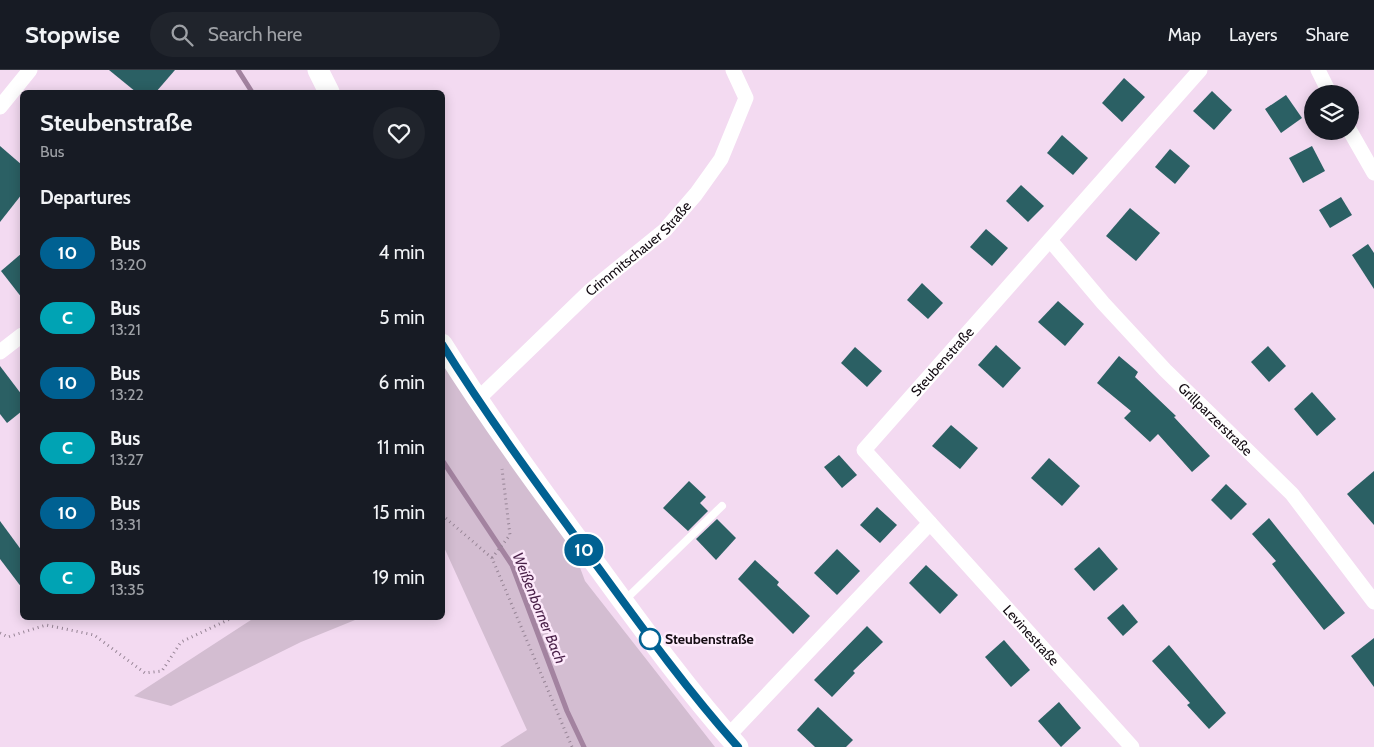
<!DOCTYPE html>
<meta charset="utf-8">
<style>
:root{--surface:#171b24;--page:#20242c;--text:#f1f3f6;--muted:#9ea1a6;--line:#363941}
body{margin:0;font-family:Cabin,sans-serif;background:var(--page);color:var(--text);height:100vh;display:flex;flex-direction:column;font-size:19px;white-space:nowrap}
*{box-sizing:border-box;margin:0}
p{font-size:16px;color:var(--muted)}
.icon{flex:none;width:28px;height:28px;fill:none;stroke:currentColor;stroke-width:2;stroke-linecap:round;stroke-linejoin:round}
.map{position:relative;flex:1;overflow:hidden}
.panel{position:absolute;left:20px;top:20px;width:425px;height:530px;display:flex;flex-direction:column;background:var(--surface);border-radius:8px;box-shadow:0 2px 12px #0003}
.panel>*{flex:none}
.badge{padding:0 10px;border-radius:16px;font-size:18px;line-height:32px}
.tools{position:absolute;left:1304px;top:15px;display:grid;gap:10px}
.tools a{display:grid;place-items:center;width:55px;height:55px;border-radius:50%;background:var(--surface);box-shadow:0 2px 12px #0003;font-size:25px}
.map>.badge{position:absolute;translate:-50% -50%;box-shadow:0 0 0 2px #fff}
h2{padding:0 20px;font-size:19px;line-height:45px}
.round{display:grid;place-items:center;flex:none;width:52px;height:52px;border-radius:26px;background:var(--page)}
.overview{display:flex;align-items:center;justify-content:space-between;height:85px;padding:0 20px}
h1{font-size:24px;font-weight:700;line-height:38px}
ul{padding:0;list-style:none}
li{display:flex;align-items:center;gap:15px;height:65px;padding:0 20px}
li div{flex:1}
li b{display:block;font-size:19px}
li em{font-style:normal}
li .badge{min-width:55px;font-weight:700;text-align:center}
header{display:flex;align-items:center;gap:30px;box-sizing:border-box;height:70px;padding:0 25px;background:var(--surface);border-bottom:1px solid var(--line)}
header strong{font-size:24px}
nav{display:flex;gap:28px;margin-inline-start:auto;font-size:18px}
.search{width:350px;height:45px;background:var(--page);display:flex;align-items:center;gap:12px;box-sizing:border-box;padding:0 18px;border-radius:28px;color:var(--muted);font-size:19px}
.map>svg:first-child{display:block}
.green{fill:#d3bdd1}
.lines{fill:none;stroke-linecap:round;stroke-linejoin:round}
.stream{stroke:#a383a0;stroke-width:5}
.building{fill:#2b6064}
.path{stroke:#968495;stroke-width:3;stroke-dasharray:1 4;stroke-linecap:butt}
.lane{stroke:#fff;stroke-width:8}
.street{stroke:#fff;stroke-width:15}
.secondary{stroke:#fff;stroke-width:21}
.line-casing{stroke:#fff;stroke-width:11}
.line{stroke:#006192;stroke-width:8}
.stop-dot{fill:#fff;stroke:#006192;stroke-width:2.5}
.labels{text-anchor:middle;stroke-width:5;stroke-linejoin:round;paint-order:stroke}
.street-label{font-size:14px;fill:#130b12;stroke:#fde9fb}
.stop-label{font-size:14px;font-weight:bold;fill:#130b12;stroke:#fde9fb;text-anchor:start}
.water-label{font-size:15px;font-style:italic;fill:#481f47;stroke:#fde9fb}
</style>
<header>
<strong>Stopwise</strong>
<div class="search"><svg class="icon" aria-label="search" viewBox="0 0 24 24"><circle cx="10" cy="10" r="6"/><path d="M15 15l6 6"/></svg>Search here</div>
<nav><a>Map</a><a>Layers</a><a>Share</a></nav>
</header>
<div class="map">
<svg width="1374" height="677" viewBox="0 0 1374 677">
<rect width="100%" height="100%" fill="#f3daf1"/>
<!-- green -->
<g class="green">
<polygon points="442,274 572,476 585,511 715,677 500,677 527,660 443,475"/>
<polygon points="254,548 360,548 301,572 171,636 134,626"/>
</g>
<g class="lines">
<!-- stream -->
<g class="stream">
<polyline points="238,0 252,22"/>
<polyline points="442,390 512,495 567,641 584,677"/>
</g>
</g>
<!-- building -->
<g class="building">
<polygon points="109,0 175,0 156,22 136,22"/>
<polygon points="1124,8 1145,27 1122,52 1102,33"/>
<polygon points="1212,21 1232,40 1214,60 1193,41"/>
<polygon points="1286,25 1302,48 1281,63 1265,39"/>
<polygon points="1062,65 1088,88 1073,105 1047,83"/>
<polygon points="0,76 22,95 22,124 0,152"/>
<polygon points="1312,76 1325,101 1303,113 1289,88"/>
<polygon points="1170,79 1190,96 1175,114 1155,97"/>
<polygon points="1021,115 1044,136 1028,152 1006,131"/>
<polygon points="1341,127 1352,145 1330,158 1319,140"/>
<polygon points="1130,138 1160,163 1136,191 1106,166"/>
<polygon points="986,159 1008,178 992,196 970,177"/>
<polygon points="1368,174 1374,183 1374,219 1352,185"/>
<polygon points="22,183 22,228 1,201"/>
<polygon points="922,213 943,233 928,249 907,230"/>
<polygon points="1058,231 1084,254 1065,276 1038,252"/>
<polygon points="996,275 1021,298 1003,318 978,295"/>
<polygon points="1268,276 1286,296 1269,312 1251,292"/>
<polygon points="855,277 882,301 867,317 841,293"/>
<polygon points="1119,286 1138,302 1135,307 1176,346 1174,347 1210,386 1192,402 1158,364 1150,372 1124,348 1131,341 1097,313"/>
<polygon points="0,296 22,325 22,341 7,353 0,344"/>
<polygon points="1312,322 1336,349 1317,366 1294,339"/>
<polygon points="951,355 978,378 960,399 932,376"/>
<polygon points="839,385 857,405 842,418 824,397"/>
<polygon points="1049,388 1080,416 1062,436 1031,408"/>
<polygon points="1374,401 1374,455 1347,424"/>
<polygon points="689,411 706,427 700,433 708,441 688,461 663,438"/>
<polygon points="1226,414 1247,434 1231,450 1211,430"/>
<polygon points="877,437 897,455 880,473 860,455"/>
<polygon points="1269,448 1345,543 1324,560 1272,494 1276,491 1252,464"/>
<polygon points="717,449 736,468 716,490 696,469"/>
<polygon points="0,451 22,481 22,518 0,489"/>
<polygon points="1099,477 1118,499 1094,521 1074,499"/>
<polygon points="837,479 860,501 837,525 814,503"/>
<polygon points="755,490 779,512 777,515 810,546 793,564 738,509"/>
<polygon points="926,495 958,525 940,544 909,513"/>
<polygon points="1123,534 1138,552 1123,566 1107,548"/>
<polygon points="867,556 883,572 853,601 855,603 832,627 814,610"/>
<polygon points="1374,568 1374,617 1351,586"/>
<polygon points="1004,570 1030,600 1011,617 985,587"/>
<polygon points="1169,575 1226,643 1209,659 1187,635 1190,633 1152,591"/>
<polygon points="1059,632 1081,658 1061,677 1038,651"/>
<polygon points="818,637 853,670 846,677 815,677 797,660"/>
</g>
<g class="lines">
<!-- path -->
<g class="path">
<polyline points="442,445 492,488 572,677"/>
<polyline points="492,488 510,465 502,399"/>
<polyline points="222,548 225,552"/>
<polyline points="0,563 8,567 46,555 94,565 145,603 162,601 181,572 232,548"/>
</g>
<!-- lane -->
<polyline class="lane" points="625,530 722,436"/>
<!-- street -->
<g class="street">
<polyline points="1318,0 1330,24"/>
<polyline points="0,37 30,0"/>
<polyline points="1350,61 1374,103"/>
<path id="s1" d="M1050 170 1103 233 1165 300 1292 424 1374 532"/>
<polyline points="0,282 22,265"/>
<path id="s2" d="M478 329 591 220 665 160 696 124 721 89 746 28 733 0"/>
<path id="s3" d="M930 453 1132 677"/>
<path id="s4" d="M728 666 930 453 864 380 1200 0"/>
</g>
<!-- secondary -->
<g class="secondary">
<polyline points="318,0 329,22"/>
<path d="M442 274C492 354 547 428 603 504 646 563 689 622 738 677"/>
</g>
</g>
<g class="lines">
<!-- line casing -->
<g class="line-casing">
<path id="line" d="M442 274C492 354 547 428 603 504 646 563 689 622 738 677"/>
</g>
<!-- line -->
<use href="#line" class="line"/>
</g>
<!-- markers -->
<circle class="stop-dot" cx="650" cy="569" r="10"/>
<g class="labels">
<!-- street labels -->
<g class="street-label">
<text dy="5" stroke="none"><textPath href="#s2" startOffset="220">Crimmitschauer Straße</textPath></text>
<text dy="5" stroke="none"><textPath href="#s4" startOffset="510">Steubenstraße</textPath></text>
<text dy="5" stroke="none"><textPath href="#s1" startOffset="244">Grillparzerstraße</textPath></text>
<text dy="5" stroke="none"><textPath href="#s3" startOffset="151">Levinestraße</textPath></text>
</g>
<!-- stop labels -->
<g class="stop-label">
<text x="665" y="574">Steubenstraße</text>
</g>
<!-- water labels -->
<g class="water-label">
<text transform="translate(539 538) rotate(68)" y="5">Weißenborner Bach</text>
</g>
</g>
</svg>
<div class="tools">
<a><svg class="icon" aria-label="layers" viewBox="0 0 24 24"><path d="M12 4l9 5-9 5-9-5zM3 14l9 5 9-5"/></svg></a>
</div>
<b class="badge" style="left:584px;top:480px;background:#006192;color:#fff">10</b>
<section class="panel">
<div class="overview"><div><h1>Steubenstraße</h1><p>Bus</p></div><a class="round"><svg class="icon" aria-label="heart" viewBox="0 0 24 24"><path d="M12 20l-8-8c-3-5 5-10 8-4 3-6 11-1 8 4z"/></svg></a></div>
<h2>Departures</h2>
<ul>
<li><span class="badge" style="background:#006192;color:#fff">10</span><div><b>Bus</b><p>13:20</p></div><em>4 min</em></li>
<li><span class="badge" style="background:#00a3b4;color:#fff">C</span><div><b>Bus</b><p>13:21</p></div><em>5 min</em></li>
<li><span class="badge" style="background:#006192;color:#fff">10</span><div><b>Bus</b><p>13:22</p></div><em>6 min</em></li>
<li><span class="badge" style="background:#00a3b4;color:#fff">C</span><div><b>Bus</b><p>13:27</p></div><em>11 min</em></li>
<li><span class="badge" style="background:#006192;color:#fff">10</span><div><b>Bus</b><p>13:31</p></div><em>15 min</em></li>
<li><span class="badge" style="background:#00a3b4;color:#fff">C</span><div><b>Bus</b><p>13:35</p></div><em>19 min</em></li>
</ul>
</section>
</div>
